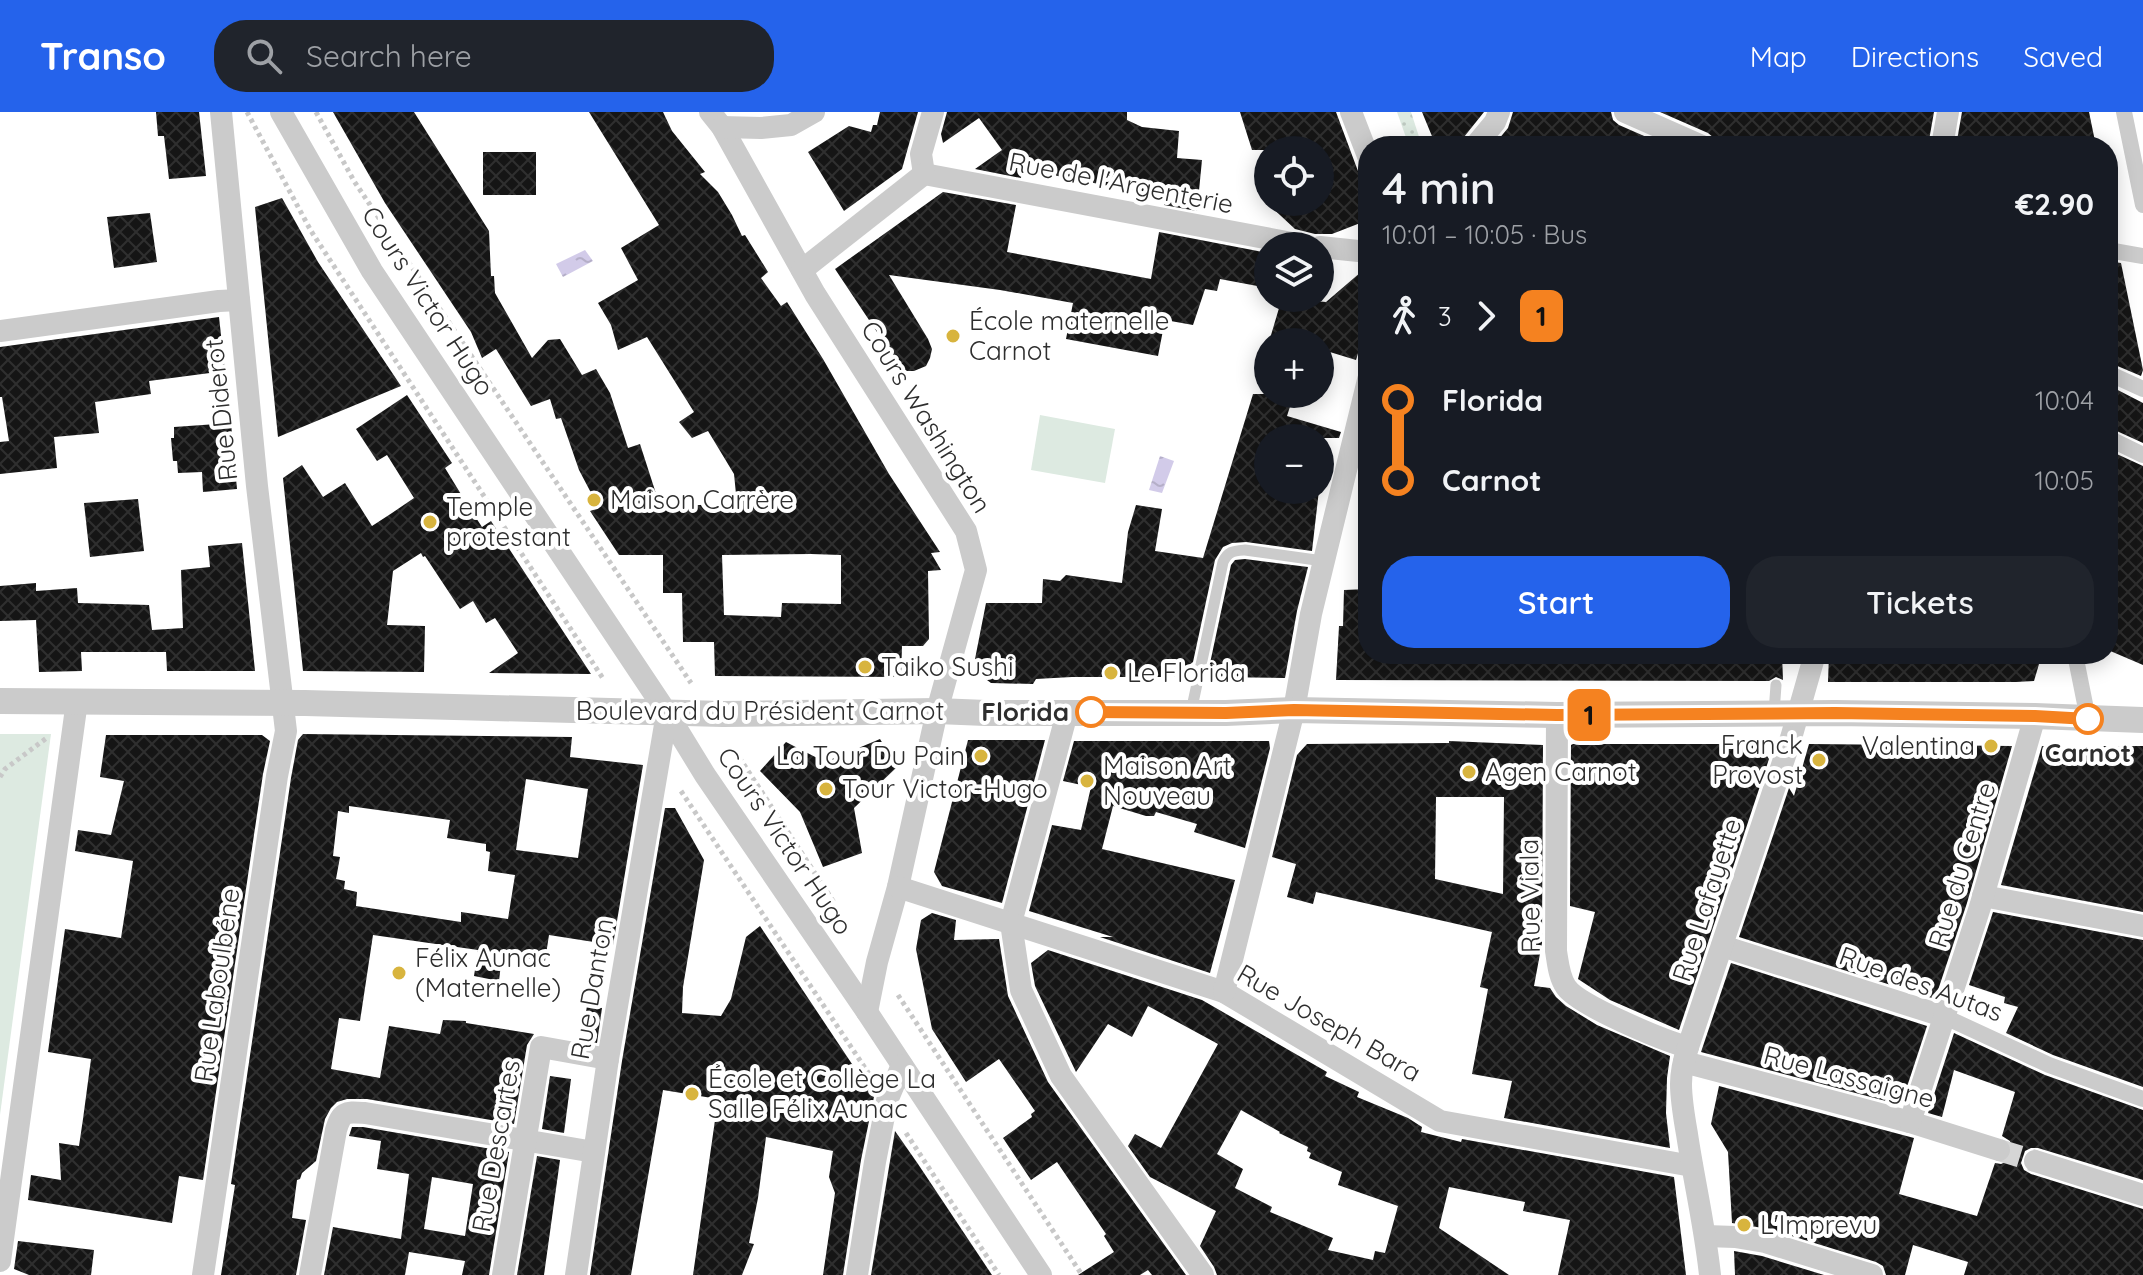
<!DOCTYPE html>
<meta charset="utf-8">
<style>
:root{--surface:#171b24;--page:#20242c;--text:#f1f3f6;--muted:#9ea1a6;--accent:#2563eb}
body{margin:0;font-family:Quicksand,sans-serif;background:var(--page);color:var(--text);height:100vh;display:flex;flex-direction:column;font-size:30px;white-space:nowrap}
*{box-sizing:border-box;margin:0}
p{font-size:26px;color:var(--muted)}
.icon{flex:none;width:44px;height:44px;fill:none;stroke:currentColor;stroke-width:2;stroke-linecap:round;stroke-linejoin:round}
.map{position:relative;flex:1;overflow:hidden}
.details{position:absolute;left:1358px;top:24px;width:760px;height:528px;display:flex;flex-direction:column;background:var(--surface);border-radius:32px;box-shadow:0 4px 20px #0003}
.details>*{flex:none}
.badge{padding:0 16px;border-radius:12px;font-size:28px;line-height:52px}
.controls{position:absolute;left:1254px;top:24px;display:grid;gap:16px}
.controls a{display:grid;place-items:center;width:80px;height:80px;border-radius:50%;background:var(--surface);box-shadow:0 4px 20px #0003;font-size:40px}
.map>.badge{position:absolute;translate:-50% -50%;box-shadow:0 0 0 4px #fff}
.legs{display:flex;align-items:center;gap:12px;height:88px;padding:0 24px;font-size:26px}
.legs p{margin-inline-start:auto}
.headline{display:flex;align-items:center;justify-content:space-between;height:136px;padding:0 24px}
h1{font-size:44px;font-weight:600;line-height:60px}
.cta{display:flex;gap:16px;margin-top:auto;padding:16px 24px}
.cta a{flex:1;height:92px;border-radius:32px;background:var(--accent);color:#fff;font-size:32px;font-weight:600;line-height:92px;text-align:center}
.cta a+a{background:var(--page);color:var(--text)}
ul{padding:0 24px;list-style:none}
li{display:flex;align-items:center;gap:28px;height:80px;font-size:30px}
li i{display:grid;place-items:center;width:12px;height:100%;margin:0 10px;background:currentColor}
li i::after{content:'';width:20px;height:20px;margin:-10px;border:6px solid;border-radius:50%;background:var(--surface)}
li p{margin-inline-start:auto}
li:first-child i{background:linear-gradient(#0000 50%,currentColor 0)}
li:last-child i{background:linear-gradient(currentColor 50%,#0000 0)}
header{display:flex;align-items:center;gap:48px;box-sizing:border-box;height:112px;padding:0 40px;background:var(--accent);color:#fff}
header strong{font-size:38px}
nav{display:flex;gap:44px;margin-inline-start:auto;font-size:28px}
.search{width:560px;height:72px;background:var(--page);display:flex;align-items:center;gap:20px;box-sizing:border-box;padding:0 28px;border-radius:32px;color:var(--muted);font-size:30px}
.map>svg:first-child{display:block}
.grass{fill:url(#grass-dots)}
.garden{fill:#ddeae1}
.water{fill:url(#water-ripples)}
.building{fill:url(#building-cross-hatch);fill-rule:evenodd}
.lines{fill:none;stroke-linecap:round;stroke-linejoin:round}
.minor-tunnel{stroke:#d5d5d5;stroke-width:22;stroke-dasharray:22 11;stroke-linecap:butt}
.path{stroke:#c8c8c8;stroke-width:5;stroke-dasharray:4 4;stroke-linecap:butt}
.service{stroke:#cbcbcb;stroke-width:11}
.pedestrian{stroke:#cbcbcb;stroke-width:16}
.minor{stroke:#cbcbcb;stroke-width:22}
.tertiary{stroke:#cbcbcb;stroke-width:26}
.line-1-casing{stroke:#fff;stroke-width:18}
.line-1{stroke:#f58220;stroke-width:12}
.poi-dot{fill:#d8b43e;stroke:#fff;stroke-width:3}
.stop-1-dot{fill:#fff;stroke:#f58220;stroke-width:4}
.labels{text-anchor:middle;stroke-width:8;stroke-linejoin:round;paint-order:stroke}
.street-label{font-size:26px;fill:#2e2e2e;stroke:#fff}
.poi-label{font-size:26px;fill:#2e2e2e;stroke:#fff;text-anchor:start}
.stop-label{font-size:26px;font-weight:bold;fill:#2e2e2e;stroke:#fff;text-anchor:end}
</style>
<header>
<strong>Transo</strong>
<div class="search"><svg class="icon" aria-label="search" viewBox="0 0 24 24"><circle cx="10" cy="10" r="6"/><path d="M15 15l6 6"/></svg>Search here</div>
<nav><a>Map</a><a>Directions</a><a>Saved</a></nav>
</header>
<div class="map">
<svg width="2143" height="1163" viewBox="0 0 2143 1163">
<defs>
<pattern id="grass-dots" width="8" height="8" patternUnits="userSpaceOnUse" patternTransform="scale(2)"><rect width="8" height="8" fill="#ddeae1"/><path d="M2 2h.1M6 6h.1" fill="none" stroke="#bec9c1" stroke-width="1.8" stroke-linecap="round"/></pattern>
<pattern id="water-ripples" width="26" height="14" patternUnits="userSpaceOnUse" patternTransform="scale(2)"><rect width="26" height="14" fill="#d2cbe9"/><path d="M2 4q2-2 4 0t4 0M15 11q2-2 4 0t4 0" fill="none" stroke="#b5afc8"/></pattern>
<pattern id="building-cross-hatch" width="8" height="8" patternUnits="userSpaceOnUse" patternTransform="scale(2)"><rect width="8" height="8" fill="#151515"/><path d="M0 0l8 8M0 8l8-8" fill="none" stroke="#2f2f2f"/></pattern>
</defs>
<rect width="100%" height="100%" fill="#fff"/>
<!-- grass -->
<polygon class="grass" points="1397,0 1411,0 1422,34 1409,34"/>
<!-- garden -->
<g class="garden">
<polygon points="1040,303 1115,317 1105,371 1031,358"/>
<polygon points="0,622 51,622 0,1003"/>
</g>
<!-- water -->
<g class="water">
<polygon points="585,138 593,149 563,165 556,152"/>
<polygon points="1160,344 1174,349 1162,381 1149,378"/>
</g>
<!-- building -->
<g class="building">
<polygon points="156,0 199,0 206,64 169,67 164,24 158,24"/>
<path d="M333 0H414L489 119 491 164H494L495 181 532 246 548 228 560 227 582 263 596 257 610 281 628 336 640 332 660 394 737 392 734 362 708 319 692 326 679 310 694 300 647 225 618 238 611 213 598 191 638 168 621 136 659 113 589 0H663L672 19 705 60 700 62 718 80 732 103 742 124 745 123 768 160 761 166 781 194 787 190 823 247 889 362 940 440 931 441 941 458 928 459 929 527 923 534H902L901 565 715 564 714 530H683L682 481H663V443H619L590 399 599 396 579 358 561 306 556 307 550 287 531 294 496 237 482 246 471 220 385 91ZM811 442 841 443V492L782 491 781 505 724 503 722 443Z"/>
<polygon points="880,0 918,0 902,57 844,99 808,40 849,14 871,20 873,13 877,13"/>
<polygon points="947,0 1127,0 1127,8 1142,15 1179,19 1177,46 1202,48 1197,99 1164,93 1166,85 1068,66 1022,57 1021,66 975,57 1002,38 979,6 943,31 941,22"/>
<polygon points="1240,0 1336,0 1368,86 1368,108 1332,122 1315,122 1295,117 1266,90 1320,90 1320,38 1252,38"/>
<polygon points="1422,0 1484,0 1464,25 1461,34 1436,34"/>
<polygon points="1513,0 1611,0 1613,8 1619,13 1667,34 1493,34 1508,16"/>
<polygon points="1660,0 1934,0 1928,34 1716,34 1714,26 1708,21"/>
<polygon points="1962,0 2089,0 2096,34 1956,34"/>
<rect x="483" y="40" width="53" height="43"/>
<polygon points="943,80 1016,93 1007,140 1151,167 1159,120 1268,141 1268,176 1220,167 1217,179 1205,177 1193,213 1165,208 1158,244 1066,227 1073,191 1000,178 889,163 928,227 932,237 930,246 926,254 914,259 903,259 835,157"/>
<polygon points="282,86 318,150 401,274 278,325 255,95"/>
<polygon points="150,101 157,150 114,156 107,105"/>
<polygon points="2108,149 2121,151 2143,258 2141,264 2108,250"/>
<polygon points="1368,154 1368,209 1356,248 1320,237 1320,230 1269,230 1282,186 1326,190"/>
<polygon points="219,205 225,259 149,269 151,282 95,290 99,321 54,325 57,356 0,362 0,330 9,329 2,285 0,285 0,235"/>
<polygon points="2108,273 2143,291 2143,331 2108,315"/>
<polygon points="1253,282 1294,282 1287,304 1341,320 1339,326 1268,326 1268,378 1319,378 1312,439 1246,430 1232,431 1223,435 1215,448 1193,550 1174,565 1072,565 1036,567 1033,572 991,571 983,565 977,559 975,547 986,491 1042,491 1043,467 1060,469 1066,463 1122,471 1128,420 1136,393 1162,397 1155,439 1203,446"/>
<polygon points="407,283 452,351 445,356 467,392 482,415 491,409 591,562 489,561 518,541 495,506 486,511 473,489 460,497 425,444 423,445 421,441 393,459 387,513 425,514 424,560 303,559 283,366 302,353 323,385 345,371 372,414 392,401 414,386 387,343 377,349 356,317"/>
<polygon points="231,311 237,377 203,380 202,360 178,361 177,349 173,349 171,326 174,326 174,315"/>
<polygon points="2108,338 2143,354 2143,553 2108,538"/>
<polygon points="138,387 144,439 90,445 84,391"/>
<polygon points="242,431 255,559 167,559 166,540 81,540 82,559 39,560 36,508 0,509 0,474 36,471 36,479 77,476 78,491 149,493 152,518 183,516 181,458 210,455 208,434"/>
<polygon points="1245,447 1308,455 1297,499 1285,566 1213,565 1209,556 1231,453 1235,448"/>
<polygon points="1368,477 1368,542 1782,542 1783,568 1776,565 1769,569 1336,568 1339,514 1343,514 1344,478"/>
<polygon points="1829,542 2042,542 2034,569 2016,570 1828,570"/>
<path d="M303 622 572 625 570 645 643 653 613 833 549 823 545 849 502 843 499 869 474 864 478 838 373 823 360 909 339 906 331 957 380 966 389 914 440 922 443 908 466 909V911L534 922 527 933 514 1012 367 987H347L337 990 331 996 325 1007 316 1049 302 1061 300 1067 297 1068 292 1106 306 1108 296 1163H221L235 1073 231 1072 291 666 298 628ZM526 667 588 677 578 746 516 738ZM349 694 450 708 447 726 486 732V739L490 740 488 759 515 763 508 807 461 800V810L356 794 357 780 344 777 345 769 336 767 340 745 333 744 338 699 349 701Z"/>
<polygon points="106,623 262,623 270,629 263,662 203,1068 179,1064 172,1111 28,1088 31,1063 61,1068 59,1031 79,1034 83,1007 91,947 48,940 65,817 121,826 133,749 75,739 78,718 111,723 124,669 100,665"/>
<polygon points="880,627 897,655 854,696 862,741 823,755 800,700 760,659 786,630 825,650"/>
<polygon points="968,628 1045,628 1002,791 942,774 934,760"/>
<polygon points="1074,629 1269,629 1270,636 1245,736 1194,720 1197,712 1156,700 1154,704 1146,704 1113,694 1102,737 1235,768 1210,861 1100,825 1113,825 1029,799 1052,713 1081,718 1091,675 1063,669"/>
<path d="M1449 629 1543 633 1542 831 1534 874 1550 876 1556 885 1566 894 1597 913 1670 944 1667 966 1666 1001 1670 1036 1504 1006 1512 969 1472 962 1488 877 1480 875 1492 820 1316 780 1313 792 1287 785 1296 752 1272 745 1297 643 1307 632 1449 631ZM1436 685H1504L1503 782 1435 767Z"/>
<polygon points="1573,632 1759,632 1769,647 1679,918 1610,888 1578,867 1595,800 1570,794 1571,633"/>
<polygon points="1809,632 2012,634 1967,791 1935,887 1739,825 1789,676 1794,684"/>
<polygon points="2042,634 2143,634 2143,800 2001,773"/>
<polygon points="665,696 675,696 704,748 683,875 682,901 721,904 731,887 746,825 760,814 874,985 861,1048 843,1163 823,1163 835,1081 829,1065 833,1039 766,1025 758,1086 749,1131 754,1132 742,1163 693,1163 718,987 663,978 631,1163 590,1163 622,949"/>
<polygon points="1993,800 2143,828 2143,975 2053,943 2006,921 2018,895 2004,891 2005,885 1969,873"/>
<polygon points="932,801 956,808 954,828 999,827 1008,884 1048,970 1186,1163 1152,1163 1148,1158 1140,1163 1078,1163 1114,1140 1104,1124 1106,1122 1057,1050 1031,1068 1003,1026 1032,1005 1031,1002 1035,999 999,947 966,970 932,917 916,837 921,808"/>
<path d="M1048 838 1202 888 1327 960 1325 964 1359 980 1357 985 1408 1006 1422 1015 1421 1020 1461 1030 1462 1027 1674 1065 1686 1163H1558L1570 1108 1523 1099 1525 1090 1449 1075 1439 1116 1509 1163H1217L1214 1155 1200 1134 1216 1099 1150 1065 1128 1034 1135 1022 1161 1036 1218 932 1148 894 1132 925 1108 912 1076 960 1035 874 1031 851ZM1241 998 1280 1020 1279 1021 1308 1035 1307 1039 1311 1041 1309 1046 1342 1060 1338 1073 1398 1094 1385 1141 1375 1139 1373 1148 1328 1138 1333 1126 1270 1100 1272 1095 1235 1076 1243 1057 1217 1042Z"/>
<polygon points="1731,851 1927,914 1901,993 1701,940"/>
<polygon points="587,894 602,896 597,931 581,928"/>
<polygon points="1954,921 2045,963 2143,998 2143,1068 2038,1036 2031,1036 2025,1039 2021,1051 2024,1058 2031,1062 2143,1097 2143,1163 1964,1163 1968,1150 1913,1133 1905,1163 1886,1163 1883,1154 1876,1150 1769,1117 1732,1111 1728,1040 1711,1012 1719,974 1914,1026 1899,1082 1977,1104 1995,1051 2001,1052 2008,1049 2012,1041 2010,1029 2002,1024 2015,980 1954,958 1942,1005 1928,1001"/>
<polygon points="550,964 571,967 564,1021 542,1017"/>
<path d="M352 1015H363L509 1040 489 1163H462L465 1149 409 1140 405 1163H324L333 1115 401 1127 409 1062 377 1057 381 1029 349 1024ZM432 1065 473 1072 465 1124 424 1117Z"/>
<polygon points="895,1019 918,1052 992,1163 871,1163"/>
<polygon points="537,1044 560,1048 544,1163 517,1163"/>
<polygon points="18,1129 94,1138 91,1163 29,1163 14,1157"/>
<polygon points="1734,1139 1762,1144 1824,1163 1735,1163"/>
</g>
<g class="lines">
<!-- minor-tunnel -->
<polyline class="minor-tunnel" points="1999,1038 2035,1049"/>
<!-- path -->
<g class="path">
<polyline points="247,0 311,119 604,568"/>
<polyline points="316,0 354,69 691,571"/>
<polyline points="735,639 835,792"/>
<polyline points="0,665 5,657 48,625"/>
<polyline points="681,679 871,965"/>
<polyline points="898,883 1082,1163"/>
<polyline points="906,1021 999,1163"/>
</g>
<!-- service -->
<g class="service">
<path d="M1191 600 1223 450C1228 439 1233 439 1245 438L1323 449"/>
<polyline points="1774,601 1776,573"/>
</g>
<!-- pedestrian -->
<g class="pedestrian">
<polyline points="2124,0 2143,93"/>
<polyline points="2108,138 2143,144"/>
<polyline points="2108,261 2143,277"/>
<polyline points="2108,326 2143,343"/>
<polyline points="2075,542 2088,607"/>
<polyline points="1943,904 2049,953 2143,987"/>
</g>
<!-- minor -->
<g class="minor">
<polyline points="281,0 372,159 667,601 705,663 867,900 1041,1163"/>
<polyline points="710,0 722,15 815,182 966,419 976,458 937,599 898,775 877,850 867,900"/>
<polyline points="1351,0 1368,44"/>
<polyline points="1625,0 1702,34"/>
<polyline points="722,15 761,16 791,13 814,0"/>
<polyline points="1475,34 1495,10 1499,0"/>
<polyline points="1942,34 1948,0"/>
<polyline points="924,62 1308,134"/>
<polyline points="924,62 921,42 933,0"/>
<polyline points="1320,135 1368,140"/>
<polyline points="802,158 924,62"/>
<polyline points="0,219 219,189 239,188"/>
<polyline points="1067,601 1011,811 1021,878 1061,964 1203,1163"/>
<path d="M1557 603 1556 839C1558 851 1559 865 1566 875 1578 893 1664 929 1688 935"/>
<polyline points="898,775 1224,880 1440,1009 1692,1054"/>
<polyline points="1983,784 2143,814"/>
<polyline points="1722,834 1943,904"/>
<polyline points="1224,880 1294,598 1311,502 1368,268"/>
<polyline points="1684,950 1910,1010 1999,1038"/>
<polyline points="1910,1010 1980,795 2035,604"/>
<polyline points="2035,1049 2143,1083"/>
<polyline points="1706,1124 1735,1125 1765,1130 1872,1163"/>
<polyline points="0,1149 77,589"/>
<polyline points="203,1163 277,664 286,619 257,374 221,0"/>
<path d="M310 1163 336 1018C342 999 345 1000 365 1001L594 1040"/>
<polyline points="503,1163 541,935 608,947"/>
<polyline points="576,1163 608,947 667,601"/>
<polyline points="857,1163 875,1050 887,989 902,953"/>
<path d="M1710 1163C1705 1115 1694 1069 1687 1022 1684 1005 1681 988 1681 972 1681 960 1684 947 1688 935L1791 626 1815 542"/>
</g>
<!-- tertiary -->
<polyline class="tertiary" points="0,589 305,591 723,602 937,599 986,601 1226,601 1294,598 1557,603 1835,601 2035,604 2143,608"/>
</g>
<g class="lines">
<!-- line-1 casing -->
<g class="line-1-casing">
<polyline id="line-1" points="1091,600 1226,601 1294,598 1557,603 1835,601 2035,604 2088,607"/>
</g>
<!-- line-1 -->
<use href="#line-1" class="line-1"/>
</g>
<!-- markers -->
<g class="poi-dot">
<circle cx="953" cy="224" r="8"/>
<circle cx="594" cy="388" r="8"/>
<circle cx="430" cy="410" r="8"/>
<circle cx="865" cy="555" r="8"/>
<circle cx="1111" cy="561" r="8"/>
<circle cx="1991" cy="634" r="8"/>
<circle cx="981" cy="644" r="8"/>
<circle cx="1819" cy="648" r="8"/>
<circle cx="1469" cy="660" r="8"/>
<circle cx="1087" cy="669" r="8"/>
<circle cx="826" cy="677" r="8"/>
<circle cx="399" cy="861" r="8"/>
<circle cx="692" cy="982" r="8"/>
<circle cx="1744" cy="1113" r="8"/>
</g>
<g class="stop-1-dot">
<circle cx="1091" cy="600" r="14"/>
<circle cx="2088" cy="607" r="14"/>
</g>
<g class="labels">
<!-- street labels -->
<g class="street-label">
<text transform="translate(1121 71) rotate(11)" y="9">Rue de l'Argenterie</text>
<text transform="translate(428 189) rotate(57)" y="9">Cours Victor Hugo</text>
<text transform="translate(221 298) rotate(-96)" y="9">Rue Diderot</text>
<text transform="translate(926 305) rotate(58)" y="9">Cours Washington</text>
<text x="760" y="608">Boulevard du Président Carnot</text>
<text transform="translate(785 729) rotate(56)" y="9">Cours Victor Hugo</text>
<text transform="translate(1962 753) rotate(-73)" y="9">Rue du Centre</text>
<text transform="translate(1530 784) rotate(-91)" y="9">Rue Viala</text>
<text transform="translate(1707 788) rotate(-72)" y="9">Rue Lafayette</text>
<text transform="translate(1921 872) rotate(20)" y="9">Rue des Autas</text>
<text transform="translate(217 873) rotate(-82)" y="9">Rue Laboulbéne</text>
<text transform="translate(592 877) rotate(-80)" y="9">Rue Danton</text>
<text transform="translate(1329 911) rotate(30)" y="9">Rue Joseph Bara</text>
<text transform="translate(1849 965) rotate(15)" y="9">Rue Lassaigne</text>
<text transform="translate(496 1034) rotate(-80)" y="9">Rue Descartes</text>
</g>
<!-- poi labels -->
<g class="poi-label">
<text x="969" y="218">École maternelle<tspan x="969" dy="30">Carnot</tspan></text>
<text x="610" y="397">Maison Carrère</text>
<text x="446" y="404">Temple<tspan x="446" dy="30">protestant</tspan></text>
<text x="881" y="564">Taiko Sushi</text>
<text x="1127" y="570">Le Florida</text>
<text x="1803" y="642" text-anchor="end">Franck<tspan x="1803" dy="30">Provost</tspan></text>
<text x="1975" y="643" text-anchor="end">Valentina</text>
<text x="965" y="653" text-anchor="end">La Tour Du Pain</text>
<text x="1103" y="663">Maison Art<tspan x="1103" dy="30">Nouveau</tspan></text>
<text x="1485" y="669">Agen Carnot</text>
<text x="842" y="686">Tour Victor-Hugo</text>
<text x="415" y="855">Félix Aunac<tspan x="415" dy="30">(Maternelle)</tspan></text>
<text x="708" y="976">École et Collège La<tspan x="708" dy="30">Salle Félix Aunac</tspan></text>
<text x="1760" y="1122">L'Imprevu</text>
</g>
<!-- stop labels -->
<g class="stop-label">
<text x="1069" y="609">Florida</text>
<text x="2088" y="650" text-anchor="middle">Carnot</text>
</g>
</g>
</svg>
<div class="controls">
<a><svg class="icon" aria-label="locate" viewBox="0 0 24 24"><circle cx="12" cy="12" r="6"/><path d="M12 2v4M12 18v4M2 12h4M18 12h4"/></svg></a>
<a><svg class="icon" aria-label="layers" viewBox="0 0 24 24"><path d="M12 4l9 5-9 5-9-5zM3 14l9 5 9-5"/></svg></a>
<a>+</a>
<a>−</a>
</div>
<b class="badge" style="left:1589px;top:603px;background:#f58220;color:#111">1</b>
<section class="details">
<div class="headline"><div><h1>4 min</h1><p>10:01 – 10:05 · Bus</p></div><b>€2.90</b></div>
<div class="legs"><svg class="icon" aria-label="walk" viewBox="0 0 24 24"><circle cx="13" cy="4" r="2"/><path d="M13 8l-2 6 4 7M11 14l-3 7M7 12l3-4h3l4 4"/></svg>3<svg class="icon" aria-label="forward" viewBox="0 0 24 24"><path d="M9 5l7 7-7 7"/></svg><b class="badge" style="background:#f58220;color:#111">1</b></div>
<ul>
<li><i style="color:#f58220"></i><b>Florida</b><p>10:04</p></li>
<li><i style="color:#f58220"></i><b>Carnot</b><p>10:05</p></li>
</ul>
<div class="cta"><a>Start</a><a>Tickets</a></div>
</section>
</div>
